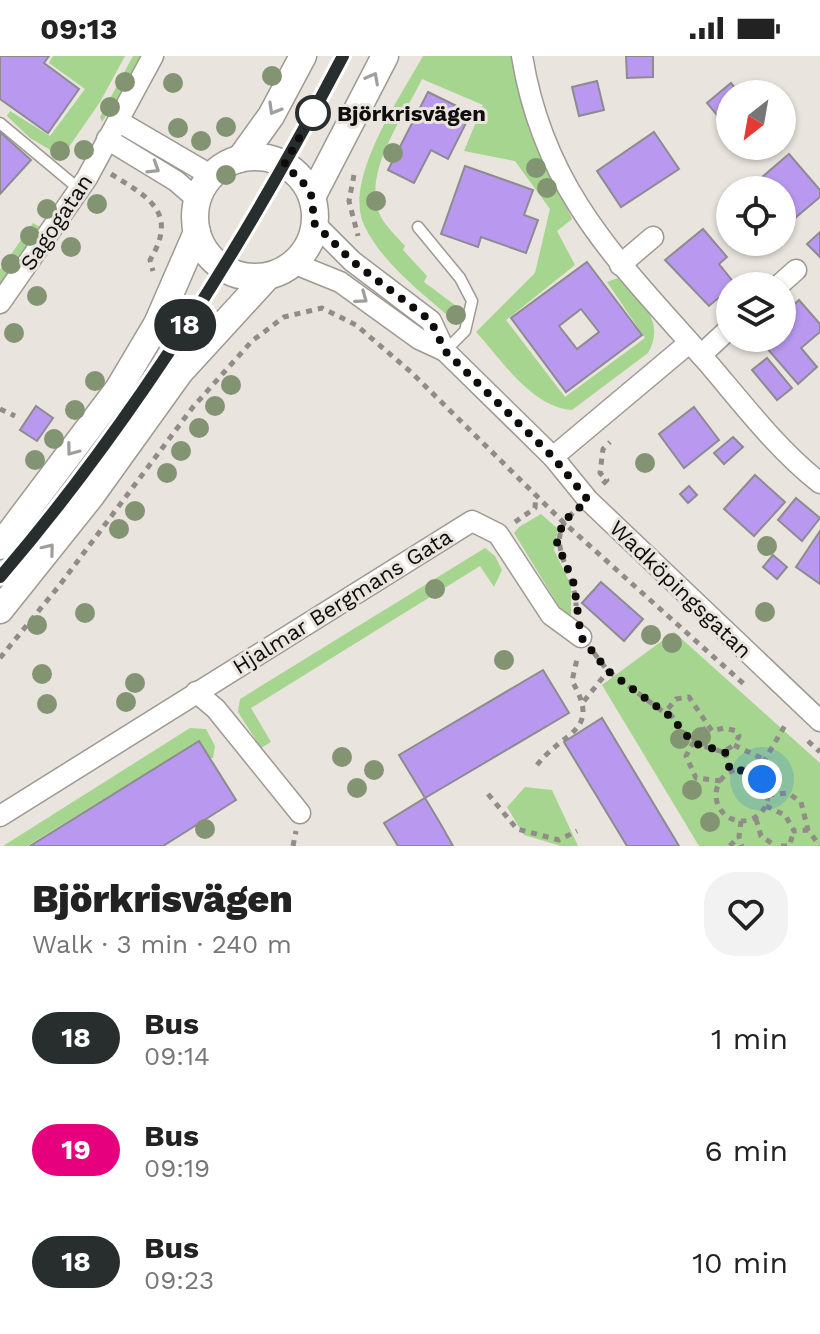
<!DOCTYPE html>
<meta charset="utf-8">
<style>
:root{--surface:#fff;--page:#f2f2f2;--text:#222;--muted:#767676}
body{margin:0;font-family:"Work Sans",sans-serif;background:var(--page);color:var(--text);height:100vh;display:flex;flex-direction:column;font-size:30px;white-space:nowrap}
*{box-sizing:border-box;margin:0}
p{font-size:26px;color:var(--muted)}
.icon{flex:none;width:44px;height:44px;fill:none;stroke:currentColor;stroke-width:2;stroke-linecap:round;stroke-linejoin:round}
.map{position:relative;height:790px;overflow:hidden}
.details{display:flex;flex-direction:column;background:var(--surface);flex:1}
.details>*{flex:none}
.badge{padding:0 16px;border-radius:26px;font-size:28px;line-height:52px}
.needle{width:52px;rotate:211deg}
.tools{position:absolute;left:716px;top:24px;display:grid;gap:16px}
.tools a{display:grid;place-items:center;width:80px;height:80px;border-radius:50%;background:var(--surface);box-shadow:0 2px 6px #0004;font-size:40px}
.you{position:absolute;width:40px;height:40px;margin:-20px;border:6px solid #fff;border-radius:50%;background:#1a73e8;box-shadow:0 0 0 12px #1a73e833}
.map>.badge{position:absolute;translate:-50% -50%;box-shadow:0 0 0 4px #fff}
.round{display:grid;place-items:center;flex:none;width:84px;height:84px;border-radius:32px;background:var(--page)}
.overview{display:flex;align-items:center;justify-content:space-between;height:136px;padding:0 32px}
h1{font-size:38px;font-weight:800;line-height:60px}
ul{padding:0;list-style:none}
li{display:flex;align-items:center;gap:24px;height:112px;padding:0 32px}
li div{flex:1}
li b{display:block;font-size:30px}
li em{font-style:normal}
li .badge{min-width:88px;font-weight:700;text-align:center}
.status{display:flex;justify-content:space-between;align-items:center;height:56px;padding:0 40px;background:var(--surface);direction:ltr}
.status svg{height:22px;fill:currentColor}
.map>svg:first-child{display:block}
.green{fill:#a5d58e}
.building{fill:#b999f0;stroke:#8d8b91;stroke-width:2;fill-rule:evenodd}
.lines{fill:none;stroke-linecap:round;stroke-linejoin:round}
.service-casing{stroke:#9e9993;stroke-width:13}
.minor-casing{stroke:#9e9993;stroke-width:23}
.tertiary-casing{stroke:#9e9993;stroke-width:29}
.path{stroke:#908c88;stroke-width:5;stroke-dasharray:6 6;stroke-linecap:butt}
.service{stroke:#fff;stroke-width:10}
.minor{stroke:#fff;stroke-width:20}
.tertiary{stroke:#fff;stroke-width:26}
.tree{fill:#839472}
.oneway{stroke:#9f9e9d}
.line-casing{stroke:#fff;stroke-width:18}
.line{stroke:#282d2d;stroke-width:12}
.walk{stroke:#0f0d0b;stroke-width:8;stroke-dasharray:0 14.4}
.stop-dot{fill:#fff;stroke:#282d2d;stroke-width:4}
.labels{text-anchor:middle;stroke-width:6;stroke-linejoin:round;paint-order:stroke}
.stop-label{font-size:22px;font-weight:bold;fill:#0f0d0b;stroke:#eae4de;text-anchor:start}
.street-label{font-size:22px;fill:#0f0d0b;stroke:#eae4de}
</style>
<div class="status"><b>09:13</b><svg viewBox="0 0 49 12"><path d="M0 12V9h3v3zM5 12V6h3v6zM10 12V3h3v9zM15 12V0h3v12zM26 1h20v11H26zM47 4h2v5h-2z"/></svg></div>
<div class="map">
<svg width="820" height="790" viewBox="0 0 820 790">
<rect width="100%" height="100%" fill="#eae4de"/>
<!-- green -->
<g class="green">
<polygon points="53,0 125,0 100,46 62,101 30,82 7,60 10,55 50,80 85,33 49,7"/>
<polygon points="133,0 144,0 102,66 100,61"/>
<path d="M423 0H511L530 77 572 163 557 175 575 209 506 264 565 341 645 282 607 226 618 222C641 241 666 267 648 297L572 354C531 351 502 304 476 276L535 217 550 153 515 105 464 95 483 49 422 23C405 59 367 109 377 150 380 166 395 178 405 190L403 194 427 220 424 226 463 255 460 265 456 267C424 238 383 209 364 169 343 124 401 40 423 0Z"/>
<polygon points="33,167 40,171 0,228 0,214"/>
<polygon points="541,458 558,473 554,494 571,529 571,559 563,557 514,477 519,471"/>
<polygon points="485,492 495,500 502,514 494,531 480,510 251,652 271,686 261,692 238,656 240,643"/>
<polygon points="674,576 820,707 820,790 699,790 602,629"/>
<polygon points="190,672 206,673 215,690 213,702 210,702 199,685 27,790 3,790"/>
<polygon points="525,731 552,734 578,790 561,790 524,779 507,751"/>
</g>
<!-- building -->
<g class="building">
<polygon points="0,0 49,0 44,7 79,33 48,77 0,43"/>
<polygon points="626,0 653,0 653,21 627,22"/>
<polygon points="597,25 604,54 579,60 572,31"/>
<polygon points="731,27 740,38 730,38 730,75 707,47"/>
<polygon points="428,36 471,57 448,103 431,94 414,127 388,114"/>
<polygon points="0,76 31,104 0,138"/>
<polygon points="654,76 679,113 621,151 597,115"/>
<polygon points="789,98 820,134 820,141 795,162 782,146 782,134 771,134 761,122"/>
<polygon points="465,110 533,134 524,159 538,164 526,197 481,181 478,191 441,178"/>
<polygon points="703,173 727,201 719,208 735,228 709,250 665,204"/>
<polygon points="820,176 820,201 807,188"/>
<path d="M587 206 642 279 566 336 511 262ZM581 253 599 276 577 293 559 270Z"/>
<polygon points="799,244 820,268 820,276 801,292 817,311 798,328 758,282 782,282 782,259"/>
<polygon points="767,302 792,332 777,344 752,314"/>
<polygon points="36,350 53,362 37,385 20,374"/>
<polygon points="694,351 719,384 684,412 659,378"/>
<polygon points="733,381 743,391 724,408 714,397"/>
<polygon points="755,419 785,446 754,480 724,453"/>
<polygon points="689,430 697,439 688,447 680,438"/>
<polygon points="796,442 820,462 802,485 778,464"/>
<polygon points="820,475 820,528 796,511"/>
<polygon points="773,499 787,511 777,523 763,511"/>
<polygon points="601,526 643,563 624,585 582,547"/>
<polygon points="543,614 569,657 425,742 399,699"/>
<polygon points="602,662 679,790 627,790 564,686"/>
<polygon points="199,685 236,744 163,790 30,790"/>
<polygon points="425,742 440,767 453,790 398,790 384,767"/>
</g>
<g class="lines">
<!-- service casing -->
<g class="service-casing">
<g id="service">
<polyline points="0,67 79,133"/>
<polyline points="418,171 460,222 472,245 465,275 445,295"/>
<path d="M0 521C135 364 247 183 343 0"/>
</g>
</g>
<!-- minor casing -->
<g class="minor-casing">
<g id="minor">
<path d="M522 0C544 137 621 208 708 307 743 348 777 393 820 427"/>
<polyline points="118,65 212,120"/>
<polyline points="107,83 176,125 198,144"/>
<polyline points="314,167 352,205 431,265 445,295 553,401 588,444 820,665"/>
<polyline points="293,207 340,226 419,283 445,295"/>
<polyline points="620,209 653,181"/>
<polyline points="778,230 796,214"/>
<polyline points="0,247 87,122 153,0"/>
<polyline points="701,299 730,272"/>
<polyline points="553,401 689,287"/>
<polyline points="196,636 216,653 300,757"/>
<polyline points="0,760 472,465 498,478 551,559 581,581"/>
</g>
</g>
<!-- tertiary casing -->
<g class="tertiary-casing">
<g id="tertiary">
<circle cx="255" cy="161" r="60"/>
<polyline points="240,103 271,60 303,0"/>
<polyline points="312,141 385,0"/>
<polyline points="0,490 119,332 157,268 197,176"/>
<polyline points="0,554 91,440 180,316 268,220"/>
</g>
</g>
<!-- path -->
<g class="path">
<path d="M111 118C148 141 179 156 150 204L153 215"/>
<polyline points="354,119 349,145 358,180"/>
<polyline points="0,353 15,360"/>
<polyline points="603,428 607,424 600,417 603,393 610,386"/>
<path d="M573 457C541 485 576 516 576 550"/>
<polyline points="515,466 535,452 536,438"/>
<polyline points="594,597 608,615 669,660"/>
<polyline points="0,602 59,530 193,351 252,285 284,261 322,252 356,269 412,317 563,466 744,628"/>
<polyline points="584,645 608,615"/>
<polyline points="692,683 707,671"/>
<polyline points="808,685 820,696"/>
<polyline points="693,687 723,696 734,689"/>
<polyline points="725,696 730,714"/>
<path d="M537 709C564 674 602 676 572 625L577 603"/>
<circle cx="742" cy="739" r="26"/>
<polyline points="757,717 787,666"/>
<polyline points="721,725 696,722 686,700 693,687 667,654 676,643 689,641 712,675 724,672 737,675 739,680 734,689 765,704"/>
<polyline points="488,738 517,773 559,784 577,775"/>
<polyline points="768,739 788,737 801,746 808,774 820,790"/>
<polyline points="766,750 785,759 794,775 808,774"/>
<polyline points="756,763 761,780 776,790"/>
<polyline points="741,765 739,781 742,790"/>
<polyline points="293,790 296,775"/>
<polyline points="730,790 738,781"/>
<polyline points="781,790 789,790 794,775"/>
</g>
<!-- service -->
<use href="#service" class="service"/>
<!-- minor -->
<use href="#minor" class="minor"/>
<!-- tertiary -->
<use href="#tertiary" class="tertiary"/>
</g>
<!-- trees -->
<g class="tree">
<circle cx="272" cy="20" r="10"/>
<circle cx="125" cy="26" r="10"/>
<circle cx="173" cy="27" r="10"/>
<circle cx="110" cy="51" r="10"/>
<circle cx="226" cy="71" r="10"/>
<circle cx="178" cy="72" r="10"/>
<circle cx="201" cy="85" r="10"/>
<circle cx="84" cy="94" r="10"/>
<circle cx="60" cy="95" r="10"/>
<circle cx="393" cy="97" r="10"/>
<circle cx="536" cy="112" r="10"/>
<circle cx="226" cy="119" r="10"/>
<circle cx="547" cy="132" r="10"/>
<circle cx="376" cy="145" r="10"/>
<circle cx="97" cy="148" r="10"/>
<circle cx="47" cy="153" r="10"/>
<circle cx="30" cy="180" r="10"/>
<circle cx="71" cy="191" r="10"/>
<circle cx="11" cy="208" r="10"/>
<circle cx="37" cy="240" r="10"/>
<circle cx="456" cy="259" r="10"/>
<circle cx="14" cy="277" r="10"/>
<circle cx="95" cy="325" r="10"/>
<circle cx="231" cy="329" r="10"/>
<circle cx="215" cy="350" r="10"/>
<circle cx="75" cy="354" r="10"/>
<circle cx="199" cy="372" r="10"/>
<circle cx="54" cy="383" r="10"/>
<circle cx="181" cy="395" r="10"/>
<circle cx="35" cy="404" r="10"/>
<circle cx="645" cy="407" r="10"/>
<circle cx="167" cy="417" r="10"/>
<circle cx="135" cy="455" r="10"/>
<circle cx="119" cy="473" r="10"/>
<circle cx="767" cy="490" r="10"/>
<circle cx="435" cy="533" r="10"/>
<circle cx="765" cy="556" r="10"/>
<circle cx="85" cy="557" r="10"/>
<circle cx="37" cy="569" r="10"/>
<circle cx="651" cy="579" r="10"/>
<circle cx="672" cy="587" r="10"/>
<circle cx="504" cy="604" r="10"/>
<circle cx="42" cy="618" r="10"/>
<circle cx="135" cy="627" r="10"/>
<circle cx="126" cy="646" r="10"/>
<circle cx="47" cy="648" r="10"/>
<circle cx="701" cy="681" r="10"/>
<circle cx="680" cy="683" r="10"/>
<circle cx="342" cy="701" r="10"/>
<circle cx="374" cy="714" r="10"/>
<circle cx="357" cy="732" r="10"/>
<circle cx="692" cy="734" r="10"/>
<circle cx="710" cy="766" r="10"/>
<circle cx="205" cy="773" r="10"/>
</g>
<!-- one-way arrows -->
<defs><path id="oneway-chevron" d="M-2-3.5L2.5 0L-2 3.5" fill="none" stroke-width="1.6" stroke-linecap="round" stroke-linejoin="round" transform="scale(2)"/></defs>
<g class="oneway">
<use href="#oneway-chevron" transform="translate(373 22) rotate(-62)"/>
<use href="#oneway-chevron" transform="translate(274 53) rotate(120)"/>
<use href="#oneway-chevron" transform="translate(154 112) rotate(32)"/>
<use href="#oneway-chevron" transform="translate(362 242) rotate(36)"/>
<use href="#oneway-chevron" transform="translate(72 394) rotate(127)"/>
<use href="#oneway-chevron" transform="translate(49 493) rotate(-51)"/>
</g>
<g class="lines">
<!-- line casing -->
<g class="line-casing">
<path id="line" d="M0 521C135 364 247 183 343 0"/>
</g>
<!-- line -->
<use href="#line" class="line"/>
<!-- walk -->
<polyline class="walk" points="313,57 284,109 302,125 312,141 314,167 352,205 431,265 445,295 553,401 588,444 563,466 557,487 574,528 581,581 608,615 671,661 693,687 725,696 730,714 748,715 762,723"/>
</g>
<!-- markers -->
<circle class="stop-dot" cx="313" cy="57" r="16"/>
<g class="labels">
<!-- stop labels -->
<g class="stop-label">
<text x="337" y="65">Björkrisvägen</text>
</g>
<!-- street labels -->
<g class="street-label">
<text transform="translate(56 166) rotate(-56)" y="8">Sagogatan</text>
<text transform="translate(681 533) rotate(44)" y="8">Wadköpingsgatan</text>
<text transform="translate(342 545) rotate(-32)" y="8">Hjalmar Bergmans Gata</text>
</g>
</g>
</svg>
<div class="tools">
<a><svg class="needle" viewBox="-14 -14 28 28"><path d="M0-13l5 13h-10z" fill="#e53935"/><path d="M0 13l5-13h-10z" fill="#767676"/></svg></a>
<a><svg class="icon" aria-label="locate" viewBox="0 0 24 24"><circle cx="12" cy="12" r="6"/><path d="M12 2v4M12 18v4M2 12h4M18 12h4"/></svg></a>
<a><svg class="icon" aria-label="layers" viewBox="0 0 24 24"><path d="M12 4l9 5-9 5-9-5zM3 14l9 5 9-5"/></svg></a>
</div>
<div class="you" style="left:762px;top:723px"></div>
<b class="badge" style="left:185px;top:269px;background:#282d2d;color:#fff">18</b>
</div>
<section class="details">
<div class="overview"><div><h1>Björkrisvägen</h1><p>Walk · 3 min · 240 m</p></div><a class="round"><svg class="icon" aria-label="heart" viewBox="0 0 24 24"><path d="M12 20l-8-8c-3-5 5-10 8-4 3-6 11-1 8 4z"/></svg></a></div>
<ul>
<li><span class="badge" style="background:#282d2d;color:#fff">18</span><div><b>Bus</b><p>09:14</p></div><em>1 min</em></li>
<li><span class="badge" style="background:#e6007e;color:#fff">19</span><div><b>Bus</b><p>09:19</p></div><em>6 min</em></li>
<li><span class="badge" style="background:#282d2d;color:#fff">18</span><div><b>Bus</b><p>09:23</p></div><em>10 min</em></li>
</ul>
</section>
